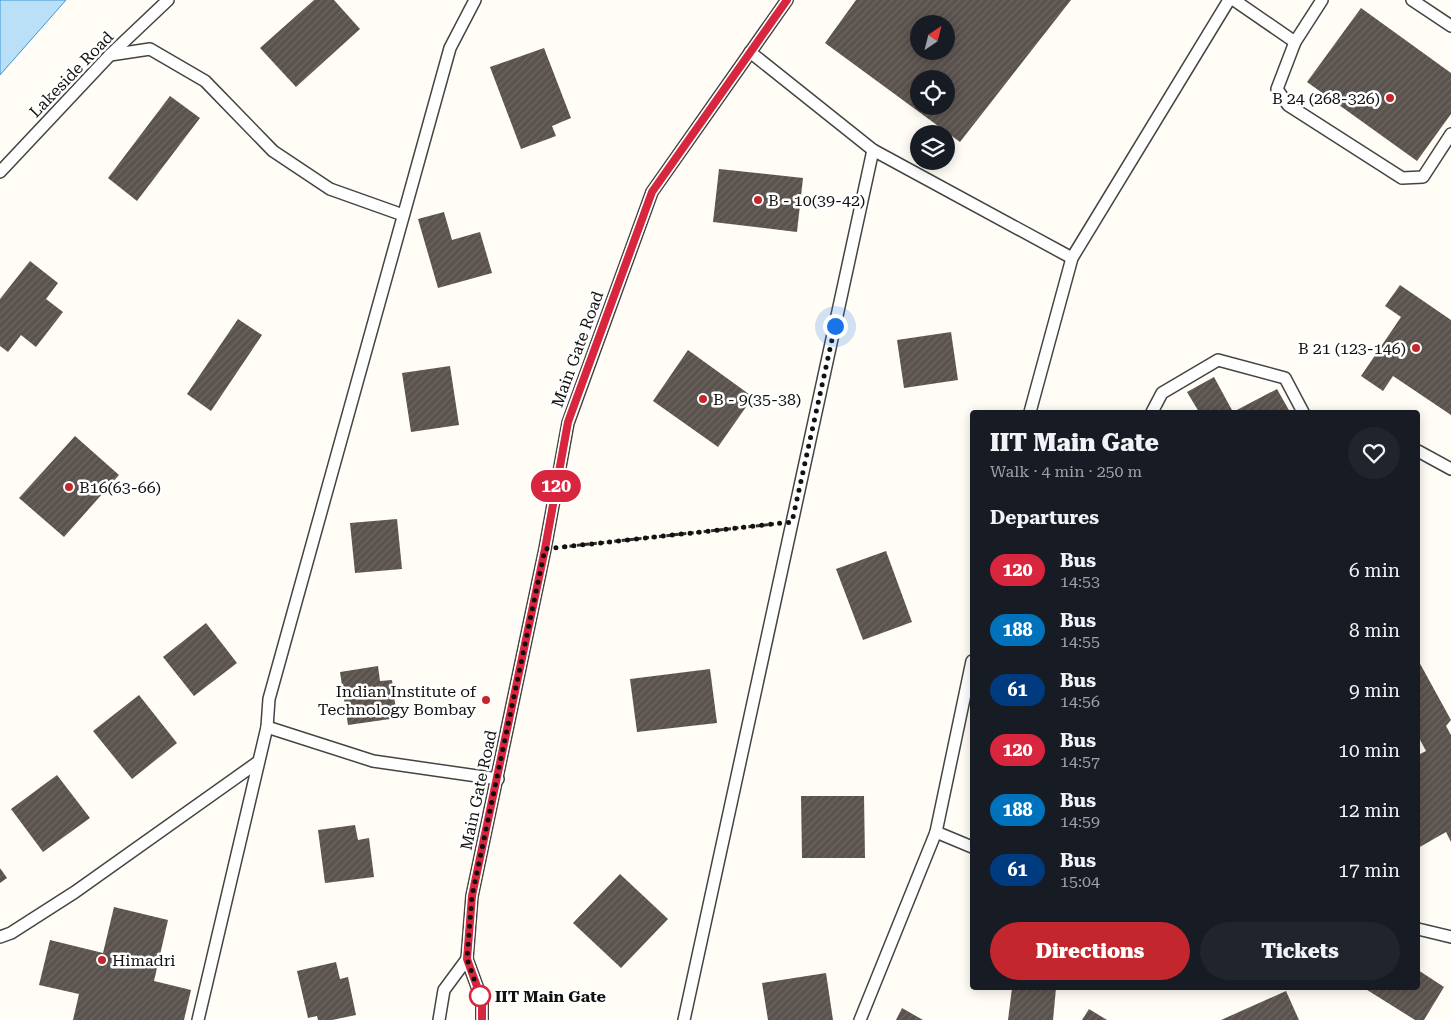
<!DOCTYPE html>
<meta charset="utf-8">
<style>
:root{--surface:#171b24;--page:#20242c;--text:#f1f3f6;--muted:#9ea1a6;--accent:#c4262e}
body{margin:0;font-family:"Roboto Serif",serif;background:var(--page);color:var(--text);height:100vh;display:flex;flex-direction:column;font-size:19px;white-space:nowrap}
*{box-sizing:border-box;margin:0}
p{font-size:16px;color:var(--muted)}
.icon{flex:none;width:28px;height:28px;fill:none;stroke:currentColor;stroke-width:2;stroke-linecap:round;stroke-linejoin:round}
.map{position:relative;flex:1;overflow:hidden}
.panel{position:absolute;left:970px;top:410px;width:450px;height:580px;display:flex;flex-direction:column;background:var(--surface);border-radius:5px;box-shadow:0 2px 12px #0003}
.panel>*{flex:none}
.badge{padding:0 10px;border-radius:16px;font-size:18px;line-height:32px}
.needle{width:32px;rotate:35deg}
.tools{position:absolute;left:910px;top:15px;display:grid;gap:10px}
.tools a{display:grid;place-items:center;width:45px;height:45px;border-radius:50%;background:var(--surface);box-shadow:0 2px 12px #0003;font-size:25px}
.you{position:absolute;width:25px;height:25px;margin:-12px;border:4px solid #fff;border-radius:50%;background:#1a73e8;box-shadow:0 0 0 8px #1a73e833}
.map>.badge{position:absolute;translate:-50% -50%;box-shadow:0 0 0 2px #fff}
h2{padding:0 20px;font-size:19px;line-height:45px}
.round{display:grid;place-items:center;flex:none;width:52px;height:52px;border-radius:26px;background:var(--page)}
.overview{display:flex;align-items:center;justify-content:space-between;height:85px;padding:0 20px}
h1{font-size:24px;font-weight:800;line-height:38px}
.action{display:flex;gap:10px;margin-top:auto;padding:10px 20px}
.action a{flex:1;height:58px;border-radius:30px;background:var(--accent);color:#fff;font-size:20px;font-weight:800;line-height:58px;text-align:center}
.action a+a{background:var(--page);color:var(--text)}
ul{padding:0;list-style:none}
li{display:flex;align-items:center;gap:15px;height:60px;padding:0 20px}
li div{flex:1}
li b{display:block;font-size:19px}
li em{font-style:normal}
li .badge{min-width:55px;font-weight:700;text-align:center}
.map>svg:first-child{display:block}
.water{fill:#b9e0f7;stroke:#3f96cf}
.building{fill:url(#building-hatch);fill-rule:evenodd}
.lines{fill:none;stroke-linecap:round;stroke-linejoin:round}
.lane-casing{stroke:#444;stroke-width:14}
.path{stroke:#333;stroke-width:3;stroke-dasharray:5 2.5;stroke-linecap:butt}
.lane{stroke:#fff;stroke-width:11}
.line-casing{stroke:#fff;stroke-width:11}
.line{stroke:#d7263d;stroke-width:8}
.walk{stroke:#111;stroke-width:5;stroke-dasharray:0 9}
.poi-dot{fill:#c4262e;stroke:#fff;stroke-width:2}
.stop-dot{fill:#fff;stroke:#d7263d;stroke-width:2.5}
.labels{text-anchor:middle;stroke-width:5;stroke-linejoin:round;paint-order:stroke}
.street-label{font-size:16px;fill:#111;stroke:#fff}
.poi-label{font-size:16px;fill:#111;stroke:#fff;text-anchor:start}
.stop-label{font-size:16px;font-weight:bold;fill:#111;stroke:#fff;text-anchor:start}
</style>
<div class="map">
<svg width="1451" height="1020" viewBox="0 0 1451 1020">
<defs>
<pattern id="building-hatch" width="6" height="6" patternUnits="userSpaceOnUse" patternTransform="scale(1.25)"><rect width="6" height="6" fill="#5a524d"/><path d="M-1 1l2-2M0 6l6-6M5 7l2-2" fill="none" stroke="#6d6662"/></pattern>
</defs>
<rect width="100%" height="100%" fill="#fffdf5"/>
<!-- water -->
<polygon class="water" points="0,0 66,0 0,75"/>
<!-- building -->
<g class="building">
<polygon points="314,0 334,0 360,29 296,87 260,48"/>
<path d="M856 0H1071L960 142 825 43ZM919 24H946V51H919ZM919 79H946V106H919Z"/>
<polygon points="1361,8 1451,73 1451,114 1417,161 1307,82"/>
<polygon points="544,48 571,118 552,126 556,136 521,149 490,67"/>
<polygon points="170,96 200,118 137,201 108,178"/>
<polygon points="719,169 803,178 797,232 713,222"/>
<polygon points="444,212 452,240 480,232 492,273 438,288 418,219"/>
<polygon points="30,261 58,283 46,299 63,312 36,347 21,335 8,352 0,346 0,299"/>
<polygon points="1400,285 1451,320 1451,415 1393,376 1383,391 1361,376 1401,317 1385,306"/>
<polygon points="238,319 262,335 211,411 187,394"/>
<polygon points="951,332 958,380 904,388 897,340"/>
<polygon points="688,350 753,397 718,447 653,401"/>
<polygon points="450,366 459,425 411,432 402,373"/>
<polygon points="1214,377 1233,412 1277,389 1290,412 1199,412 1187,392"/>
<polygon points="75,436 119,475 64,537 19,498"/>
<polygon points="397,519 402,569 355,573 350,523"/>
<polygon points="886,551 912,622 863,640 836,569"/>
<polygon points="206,623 237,663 194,696 163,657"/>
<polygon points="1418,660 1451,720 1446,726 1451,735 1451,842 1446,832 1418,848 1418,755 1426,751 1418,736"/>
<polygon points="378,666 380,681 392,680 397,718 348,725 340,672"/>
<polygon points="710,669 717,723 637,732 630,679"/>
<polygon points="139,695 177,743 132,779 93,731"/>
<polygon points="57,775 90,818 43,852 11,809"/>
<polygon points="801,796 864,796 865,858 802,858"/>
<polygon points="355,825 358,840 369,838 374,877 325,883 318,830"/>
<polygon points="0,868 7,878 0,883"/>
<polygon points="620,874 668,919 621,968 573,923"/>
<polygon points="114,907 168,920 154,981 191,990 184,1020 73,1020 79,994 39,985 50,940 103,953"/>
<polygon points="336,962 340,979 348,977 356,1015 332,1020 318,1020 317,1016 308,1018 297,971"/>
<polygon points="1418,970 1444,987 1424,1020 1415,1020 1364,988 1418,988"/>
<polygon points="826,973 833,1020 768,1020 762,983"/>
<polygon points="1012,988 1056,988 1053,1020 1008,1020"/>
<polygon points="1286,991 1299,1020 1221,1020"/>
<polygon points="902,1008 923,1020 896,1020"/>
<polygon points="1089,1009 1107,1020 1082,1020"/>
</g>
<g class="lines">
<!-- lane casing -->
<g class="lane-casing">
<g id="lane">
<polyline points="1234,0 1295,42"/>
<polyline points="1322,0 1295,42 1277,89 1288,105 1402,178 1423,177 1451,134"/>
<polyline points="1412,0 1451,26"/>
<polyline points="750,52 873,150 1072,258"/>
<polyline points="110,55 150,49 205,81 273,151 330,189 403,215"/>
<polyline points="0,172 110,55 168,0"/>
<polyline points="1030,412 1072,258 1229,0"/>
<polyline points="1152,412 1162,393 1218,360 1285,378 1303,412"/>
<polyline points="1418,451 1451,469"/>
<polyline points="267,727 373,761 498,779"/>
<polyline points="936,832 972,661"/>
<polyline points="1418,929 1451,937"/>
<polyline points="0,937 11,933 75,892 258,762"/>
<polyline points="198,1020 267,727 269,699 450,48 475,0"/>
<polyline points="439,1020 444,990 467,959"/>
<polyline points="482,1020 482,1000 467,959 472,896 545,549 568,423 652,192 787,0"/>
<polyline points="684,1020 873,150"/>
<polyline points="860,1020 936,832 972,847"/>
</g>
</g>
<!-- path -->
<polyline class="path" points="562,547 774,524"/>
<!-- lane -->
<use href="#lane" class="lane"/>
</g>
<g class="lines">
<!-- line casing -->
<g class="line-casing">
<polyline id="line" points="482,1020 482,1000 467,959 472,896 545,549 568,422 652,192 787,0"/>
</g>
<!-- line -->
<use href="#line" class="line"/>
<!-- walk -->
<polyline class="walk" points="480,996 467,959 472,896 545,549 792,522 835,326"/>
</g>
<!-- markers -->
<g class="poi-dot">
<circle cx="1390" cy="98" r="5"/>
<circle cx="758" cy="200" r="5"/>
<circle cx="1416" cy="348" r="5"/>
<circle cx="703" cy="399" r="5"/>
<circle cx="69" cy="487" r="5"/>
<circle cx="486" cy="700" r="5"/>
<circle cx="102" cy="960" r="5"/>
</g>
<circle class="stop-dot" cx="480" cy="996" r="10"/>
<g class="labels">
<!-- street labels -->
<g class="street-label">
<text transform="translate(71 74) rotate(-46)" y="6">Lakeside Road</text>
<text transform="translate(577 349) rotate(-70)" y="6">Main Gate Road</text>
<text transform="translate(478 790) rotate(-78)" y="6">Main Gate Road</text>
</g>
<!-- poi labels -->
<g class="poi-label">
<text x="1380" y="104" text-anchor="end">B 24 (268-326)</text>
<text x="768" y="206">B - 10(39-42)</text>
<text x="1406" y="354" text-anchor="end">B 21 (123-146)</text>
<text x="713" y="405">B - 9(35-38)</text>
<text x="79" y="493">B16(63-66)</text>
<text x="476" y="697" text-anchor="end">Indian Institute of<tspan x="476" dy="18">Technology Bombay</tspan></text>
<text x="112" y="966">Himadri</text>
</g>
<!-- stop labels -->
<g class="stop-label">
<text x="495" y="1002">IIT Main Gate</text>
</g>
</g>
</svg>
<div class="tools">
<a><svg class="needle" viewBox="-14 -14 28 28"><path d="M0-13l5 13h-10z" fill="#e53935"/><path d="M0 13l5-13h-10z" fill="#9ea1a6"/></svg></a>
<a><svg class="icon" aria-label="locate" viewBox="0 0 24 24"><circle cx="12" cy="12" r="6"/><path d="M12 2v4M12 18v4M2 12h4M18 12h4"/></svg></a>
<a><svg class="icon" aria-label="layers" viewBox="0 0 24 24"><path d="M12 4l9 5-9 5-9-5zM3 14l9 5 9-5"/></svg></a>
</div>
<div class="you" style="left:835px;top:326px"></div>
<b class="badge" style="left:556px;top:486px;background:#d7263d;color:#fff">120</b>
<section class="panel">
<div class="overview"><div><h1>IIT Main Gate</h1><p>Walk · 4 min · 250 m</p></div><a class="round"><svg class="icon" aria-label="heart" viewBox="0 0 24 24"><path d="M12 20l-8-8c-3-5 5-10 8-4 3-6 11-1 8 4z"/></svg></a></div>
<h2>Departures</h2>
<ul>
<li><span class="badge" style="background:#d7263d;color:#fff">120</span><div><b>Bus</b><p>14:53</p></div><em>6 min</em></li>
<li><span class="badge" style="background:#0072bc;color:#fff">188</span><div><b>Bus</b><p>14:55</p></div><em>8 min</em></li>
<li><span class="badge" style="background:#003b80;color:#fff">61</span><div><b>Bus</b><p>14:56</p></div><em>9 min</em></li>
<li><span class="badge" style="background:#d7263d;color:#fff">120</span><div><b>Bus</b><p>14:57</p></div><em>10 min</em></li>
<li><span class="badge" style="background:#0072bc;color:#fff">188</span><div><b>Bus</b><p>14:59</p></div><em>12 min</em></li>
<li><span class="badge" style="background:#003b80;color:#fff">61</span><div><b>Bus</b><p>15:04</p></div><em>17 min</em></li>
</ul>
<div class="action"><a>Directions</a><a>Tickets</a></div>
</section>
</div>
